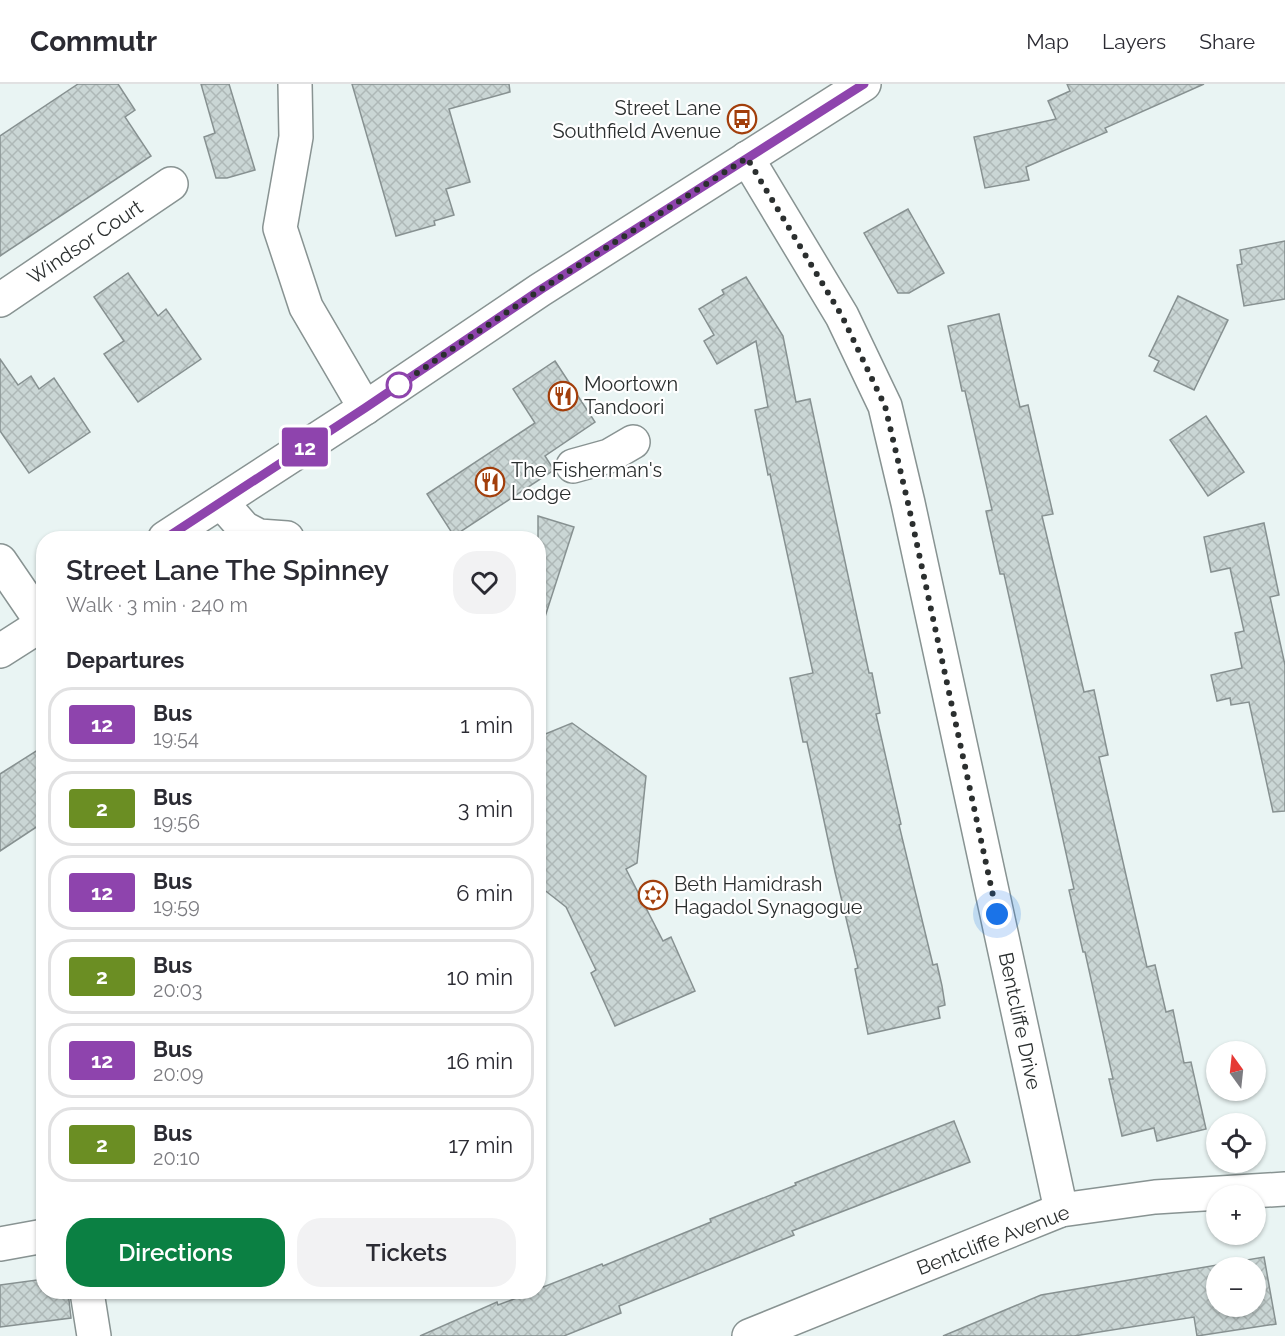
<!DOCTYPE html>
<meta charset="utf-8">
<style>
:root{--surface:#fff;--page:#f2f2f3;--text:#2b2b33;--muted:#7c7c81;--line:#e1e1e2;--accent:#0b8043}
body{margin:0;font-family:Raleway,sans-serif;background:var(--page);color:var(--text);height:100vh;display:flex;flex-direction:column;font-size:22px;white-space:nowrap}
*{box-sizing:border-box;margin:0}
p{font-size:20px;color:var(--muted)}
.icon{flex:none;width:33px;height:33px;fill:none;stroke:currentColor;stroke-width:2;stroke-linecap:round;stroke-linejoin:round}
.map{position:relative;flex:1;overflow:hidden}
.details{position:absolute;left:36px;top:447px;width:510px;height:768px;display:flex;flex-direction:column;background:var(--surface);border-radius:24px;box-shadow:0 2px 4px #0004}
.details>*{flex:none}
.badge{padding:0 12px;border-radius:4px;font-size:21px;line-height:39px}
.needle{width:39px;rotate:345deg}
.tools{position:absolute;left:1206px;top:957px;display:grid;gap:12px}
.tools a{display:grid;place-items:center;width:60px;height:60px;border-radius:50%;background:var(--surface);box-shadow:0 2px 4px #0004;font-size:30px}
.you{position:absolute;width:30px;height:30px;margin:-15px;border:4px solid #fff;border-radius:50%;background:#1a73e8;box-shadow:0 0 0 9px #1a73e833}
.map>.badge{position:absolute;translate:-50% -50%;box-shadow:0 0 0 3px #fff}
h2{padding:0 30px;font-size:22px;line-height:54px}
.round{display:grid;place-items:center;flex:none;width:63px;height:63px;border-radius:24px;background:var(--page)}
.headline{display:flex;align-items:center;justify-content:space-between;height:102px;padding:0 30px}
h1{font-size:28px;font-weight:600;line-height:45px}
.cta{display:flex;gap:12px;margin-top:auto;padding:12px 30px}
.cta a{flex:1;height:69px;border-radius:24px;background:var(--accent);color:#fff;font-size:24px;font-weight:600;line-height:69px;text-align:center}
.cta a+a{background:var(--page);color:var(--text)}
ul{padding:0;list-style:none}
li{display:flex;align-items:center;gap:18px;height:75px;margin:0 12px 9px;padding:0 18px;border:3px solid var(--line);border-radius:24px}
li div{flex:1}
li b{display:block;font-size:22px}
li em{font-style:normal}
li .badge{min-width:66px;font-weight:700;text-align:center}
header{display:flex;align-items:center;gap:36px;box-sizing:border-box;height:84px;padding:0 30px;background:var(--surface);border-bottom:2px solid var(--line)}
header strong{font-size:28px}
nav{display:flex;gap:33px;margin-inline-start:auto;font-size:21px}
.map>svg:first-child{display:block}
.building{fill:url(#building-cross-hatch);stroke:#879191;stroke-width:1.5;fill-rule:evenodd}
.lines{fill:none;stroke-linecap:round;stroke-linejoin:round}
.minor-casing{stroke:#889392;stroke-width:36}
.minor{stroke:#fff;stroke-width:33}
.line-casing{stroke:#fff;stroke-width:14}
.line{stroke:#8e44ad;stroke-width:9}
.walk{stroke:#2b2f2f;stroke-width:6;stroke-dasharray:0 10.8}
.stop-dot{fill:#fff;stroke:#8e44ad;stroke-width:3}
.labels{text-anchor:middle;stroke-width:4.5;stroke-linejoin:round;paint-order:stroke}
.poi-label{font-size:20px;fill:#2b2f2f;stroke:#fff;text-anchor:start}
.street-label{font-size:20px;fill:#2b2f2f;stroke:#fff}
</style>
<header>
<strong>Commutr</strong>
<nav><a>Map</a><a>Layers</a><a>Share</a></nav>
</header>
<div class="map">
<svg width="1285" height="1252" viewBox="0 0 1285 1252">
<defs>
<pattern id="building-cross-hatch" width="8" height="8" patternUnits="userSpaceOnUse" patternTransform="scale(1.5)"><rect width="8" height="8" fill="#cad6d5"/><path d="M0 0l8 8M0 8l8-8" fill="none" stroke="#aeb8b7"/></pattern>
</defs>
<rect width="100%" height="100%" fill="#e9f4f3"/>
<!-- building -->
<g class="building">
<polygon points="78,0 118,0 135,26 125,33 151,72 0,172 0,52"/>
<polygon points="201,0 229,0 255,86 227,94 216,94 204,53 215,49"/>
<polygon points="352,0 509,0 510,8 449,25 470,98 446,105 454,131 434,137 435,141 396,152"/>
<polygon points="1067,0 1204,0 1105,44 1107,48 1026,83 1029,96 985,104 974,53 1056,35 1048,17 1070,7"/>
<polygon points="908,125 944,189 909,209 898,209 864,149"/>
<polygon points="1285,157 1285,215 1244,222 1237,181 1242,180 1240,166"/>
<polygon points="128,189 158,232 166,225 201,275 138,318 104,270 124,257 94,213"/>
<polygon points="746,193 783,252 796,318 810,315 869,589 872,589 880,629 876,630 901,740 899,741 933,881 937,880 942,902 945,921 938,923 940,934 868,950 855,885 858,884 835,788 807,658 803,658 790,594 813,589 770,390 768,391 755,326 768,323 756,257 717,280 704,257 714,251 699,225 724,210 722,206"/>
<polygon points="1178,212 1228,236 1194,306 1154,287 1159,277 1149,272"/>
<polygon points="999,230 1020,323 1028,321 1053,430 1042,432 1084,608 1094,606 1108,671 1099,673 1147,883 1155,881 1166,928 1173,926 1184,979 1191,978 1206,1045 1157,1057 1154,1044 1122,1052 1109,995 1113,995 1085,868 1083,868 1069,806 1074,805 1004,490 1000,490 986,427 992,426 965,307 962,307 948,242"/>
<polygon points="0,275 18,301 31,292 39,305 54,294 90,348 29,389 0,347"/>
<polygon points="555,277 595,338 545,372 554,386 454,452 427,410 535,339 513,305"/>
<polygon points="1206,332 1244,388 1208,412 1170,356"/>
<polygon points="538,432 574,443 544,536 538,535"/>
<polygon points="1264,439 1279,511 1270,513 1285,581 1285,727 1273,728 1249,618 1231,621 1230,614 1217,617 1211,591 1242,584 1235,549 1244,547 1230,484 1211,488 1204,453"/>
<polygon points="572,639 646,692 637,779 626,785 663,857 671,853 695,907 615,942 591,889 596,886 566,823 538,801 538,653"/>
<polygon points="44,662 44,738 0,767 0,690"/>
<polygon points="954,1037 970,1078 792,1147 794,1151 619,1222 621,1229 564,1252 420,1252 497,1218 498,1221 533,1208 538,1208 538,1205 602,1180 603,1182 711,1138 710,1135 796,1101 795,1099"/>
<path d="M1264 1173 1276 1240 1197 1252 1194 1233 1074 1252H943L1041 1211ZM1216 1184H1256V1222H1216Z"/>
<polygon points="44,1195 44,1208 68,1208 71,1234 0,1243 0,1201"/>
</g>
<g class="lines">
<!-- minor casing -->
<g class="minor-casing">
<g id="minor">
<polyline points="295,0 296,53 280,144 306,223 365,324"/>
<polyline points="747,74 842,232 885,322 908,419 1061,1126"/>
<polyline points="0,216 171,100"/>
<polyline points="573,382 609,372 633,358"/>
<polyline points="221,418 244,444 259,452 287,454"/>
<polyline points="165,454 365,324 540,206 864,0"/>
<polyline points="0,477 43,540"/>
<polyline points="0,567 44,539"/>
<polyline points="0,1160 44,1152"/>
<polyline points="87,1208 94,1252"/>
<polyline points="749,1252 1061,1126 1155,1113 1285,1105"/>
</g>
</g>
<!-- minor -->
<use href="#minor" class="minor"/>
</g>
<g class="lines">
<!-- line casing -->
<g class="line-casing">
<polyline id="line" points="166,454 365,324 540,206 864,0"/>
</g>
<!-- line -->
<use href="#line" class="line"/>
<!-- walk -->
<polyline class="walk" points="399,301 540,206 747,74 842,232 885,322 908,419 997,830"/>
</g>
<!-- icons -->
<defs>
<g id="bus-ring" transform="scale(1.5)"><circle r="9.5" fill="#fff" stroke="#a23e0b" stroke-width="1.5"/><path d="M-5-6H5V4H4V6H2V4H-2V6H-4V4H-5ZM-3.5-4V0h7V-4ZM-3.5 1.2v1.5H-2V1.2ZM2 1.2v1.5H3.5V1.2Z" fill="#a23e0b"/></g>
<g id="restaurant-ring" transform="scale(1.5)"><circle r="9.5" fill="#fff" stroke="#a23e0b" stroke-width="1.5"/><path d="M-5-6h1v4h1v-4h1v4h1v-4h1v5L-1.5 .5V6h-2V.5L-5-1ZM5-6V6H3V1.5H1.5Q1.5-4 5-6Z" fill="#a23e0b"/></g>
<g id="synagogue-ring" transform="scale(1.5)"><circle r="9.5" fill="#fff" stroke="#a23e0b" stroke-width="1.5"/><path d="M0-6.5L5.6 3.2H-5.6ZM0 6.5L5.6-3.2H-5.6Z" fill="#a23e0b"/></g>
</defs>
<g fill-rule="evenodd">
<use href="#bus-ring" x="742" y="35"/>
<use href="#restaurant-ring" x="563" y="312"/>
<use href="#restaurant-ring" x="490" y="398"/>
<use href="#synagogue-ring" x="653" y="811"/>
</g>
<!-- markers -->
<circle class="stop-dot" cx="399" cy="301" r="12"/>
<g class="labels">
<!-- poi labels -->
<g class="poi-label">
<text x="721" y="31" text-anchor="end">Street Lane<tspan x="721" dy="23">Southfield Avenue</tspan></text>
<text x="584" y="307">Moortown<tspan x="584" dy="23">Tandoori</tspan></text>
<text x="511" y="393">The Fisherman's<tspan x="511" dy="23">Lodge</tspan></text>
<text x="674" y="807">Beth Hamidrash<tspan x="674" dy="23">Hagadol Synagogue</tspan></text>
</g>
<!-- street labels -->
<g class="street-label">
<text transform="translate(85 158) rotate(-34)" y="7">Windsor Court</text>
<text transform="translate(1020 937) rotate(78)" y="7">Bentcliffe Drive</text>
<text transform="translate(993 1156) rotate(-21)" y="7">Bentcliffe Avenue</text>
</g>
</g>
</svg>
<div class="tools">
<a><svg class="needle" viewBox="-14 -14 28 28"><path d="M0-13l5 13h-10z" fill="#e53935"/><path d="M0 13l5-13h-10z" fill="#7c7c81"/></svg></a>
<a><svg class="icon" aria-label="locate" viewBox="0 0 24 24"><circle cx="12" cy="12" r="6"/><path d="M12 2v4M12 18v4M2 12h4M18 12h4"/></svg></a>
<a>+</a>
<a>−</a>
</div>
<div class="you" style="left:997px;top:830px"></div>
<b class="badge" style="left:305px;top:363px;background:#8e44ad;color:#fff">12</b>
<section class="details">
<div class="headline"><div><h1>Street Lane The Spinney</h1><p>Walk · 3 min · 240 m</p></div><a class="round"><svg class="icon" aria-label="heart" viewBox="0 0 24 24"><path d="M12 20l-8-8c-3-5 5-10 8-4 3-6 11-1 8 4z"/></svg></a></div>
<h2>Departures</h2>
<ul>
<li><span class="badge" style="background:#8e44ad;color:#fff">12</span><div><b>Bus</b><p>19:54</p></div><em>1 min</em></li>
<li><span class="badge" style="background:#6b8e23;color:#fff">2</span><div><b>Bus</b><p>19:56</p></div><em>3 min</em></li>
<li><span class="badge" style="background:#8e44ad;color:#fff">12</span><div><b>Bus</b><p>19:59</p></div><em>6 min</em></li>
<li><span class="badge" style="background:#6b8e23;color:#fff">2</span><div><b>Bus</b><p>20:03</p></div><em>10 min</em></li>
<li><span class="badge" style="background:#8e44ad;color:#fff">12</span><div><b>Bus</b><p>20:09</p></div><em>16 min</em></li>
<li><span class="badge" style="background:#6b8e23;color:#fff">2</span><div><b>Bus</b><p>20:10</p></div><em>17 min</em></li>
</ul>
<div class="cta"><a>Directions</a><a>Tickets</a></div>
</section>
</div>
